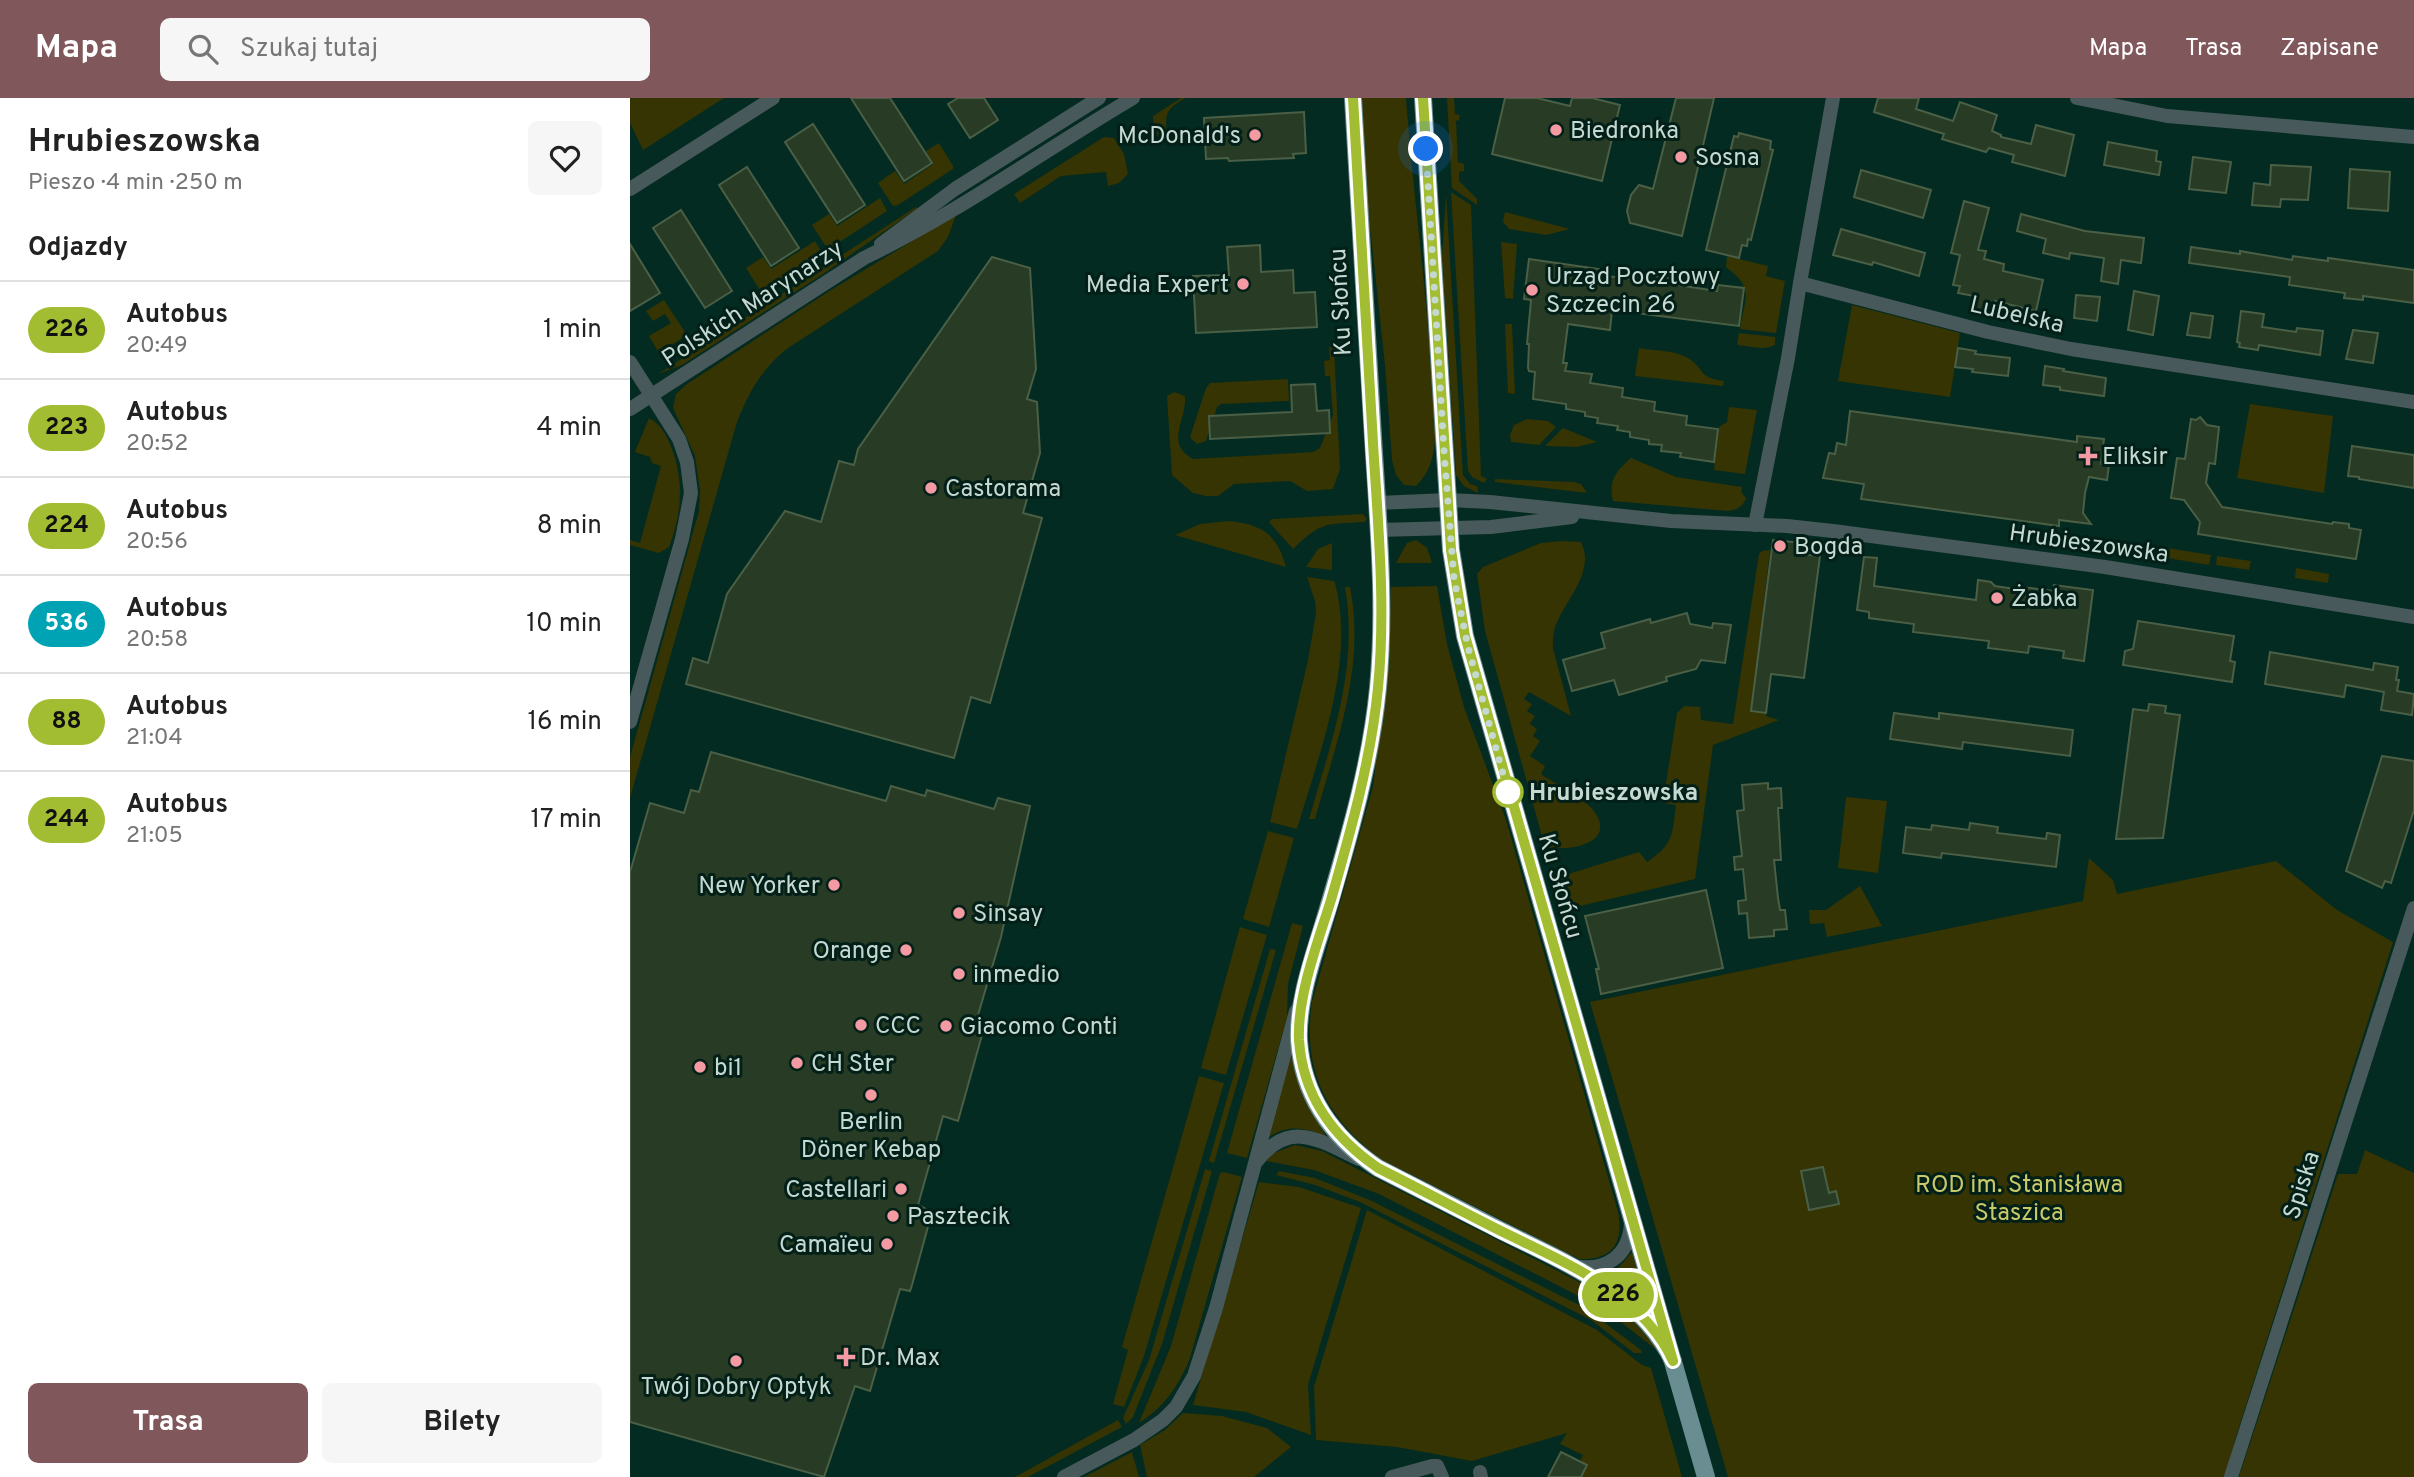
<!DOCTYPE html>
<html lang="pl">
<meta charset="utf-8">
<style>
:root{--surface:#fff;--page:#f6f6f6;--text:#222;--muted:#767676;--line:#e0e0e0;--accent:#80585c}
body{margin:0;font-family:Overpass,sans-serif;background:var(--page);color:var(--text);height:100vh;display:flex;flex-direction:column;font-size:26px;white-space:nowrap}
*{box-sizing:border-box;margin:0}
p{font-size:23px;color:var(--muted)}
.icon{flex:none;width:38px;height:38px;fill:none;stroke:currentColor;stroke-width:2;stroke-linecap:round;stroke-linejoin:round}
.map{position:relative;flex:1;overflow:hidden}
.drawer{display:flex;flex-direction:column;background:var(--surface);width:630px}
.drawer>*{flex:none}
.badge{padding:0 14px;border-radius:23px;font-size:24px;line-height:46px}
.you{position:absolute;width:35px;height:35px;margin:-18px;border:5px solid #fff;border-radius:50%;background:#1a73e8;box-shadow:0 0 0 10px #1a73e833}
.map>.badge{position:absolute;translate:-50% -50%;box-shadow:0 0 0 4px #fff}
h2{padding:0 28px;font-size:26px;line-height:63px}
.round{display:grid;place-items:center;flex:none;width:74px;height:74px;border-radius:10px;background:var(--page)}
.summary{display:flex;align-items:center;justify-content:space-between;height:119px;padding:0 28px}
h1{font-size:33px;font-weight:700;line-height:52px}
.primary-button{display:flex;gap:14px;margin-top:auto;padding:14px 28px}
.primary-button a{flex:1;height:80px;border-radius:10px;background:var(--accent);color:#fff;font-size:28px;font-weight:700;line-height:80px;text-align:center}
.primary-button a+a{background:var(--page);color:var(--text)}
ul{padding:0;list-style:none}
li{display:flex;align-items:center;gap:21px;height:98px;padding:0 28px;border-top:2px solid var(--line)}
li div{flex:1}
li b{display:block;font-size:26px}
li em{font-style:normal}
li .badge{min-width:77px;font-weight:700;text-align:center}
header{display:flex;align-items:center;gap:42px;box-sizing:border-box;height:98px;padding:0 35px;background:var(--accent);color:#fff}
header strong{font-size:33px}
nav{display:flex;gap:38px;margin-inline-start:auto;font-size:24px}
.search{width:490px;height:63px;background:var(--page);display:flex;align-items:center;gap:18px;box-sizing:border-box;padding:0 24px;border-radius:10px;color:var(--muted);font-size:26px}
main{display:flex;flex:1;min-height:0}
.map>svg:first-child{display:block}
.green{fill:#353402}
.building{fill:#283b24;stroke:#4a5f45;stroke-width:2}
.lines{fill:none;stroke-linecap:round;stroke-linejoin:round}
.street{stroke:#47595a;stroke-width:14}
.primary{stroke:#698d90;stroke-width:18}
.line-casing{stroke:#fff;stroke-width:16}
.line{stroke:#a2bd31;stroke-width:10}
.walk{stroke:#c5d9d2;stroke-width:7;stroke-dasharray:0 12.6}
.poi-dot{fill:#f49aa3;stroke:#032018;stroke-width:2.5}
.stop-dot{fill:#fff;stroke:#a2bd31;stroke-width:3.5}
.labels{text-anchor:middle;stroke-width:6;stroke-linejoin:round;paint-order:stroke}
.poi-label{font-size:24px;fill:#c5d9d2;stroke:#032018;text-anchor:start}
.street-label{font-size:24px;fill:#c5d9d2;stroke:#032018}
.stop-label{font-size:24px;font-weight:bold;fill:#c5d9d2;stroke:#032018;text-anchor:start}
.park-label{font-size:24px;fill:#cac969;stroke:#032018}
</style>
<header>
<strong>Mapa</strong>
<div class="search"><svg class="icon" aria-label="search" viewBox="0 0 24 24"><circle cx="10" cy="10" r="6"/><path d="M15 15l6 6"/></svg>Szukaj tutaj</div>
<nav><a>Mapa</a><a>Trasa</a><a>Zapisane</a></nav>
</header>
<main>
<section class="drawer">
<div class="summary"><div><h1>Hrubieszowska</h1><p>Pieszo · 4 min · 250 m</p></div><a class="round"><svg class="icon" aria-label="heart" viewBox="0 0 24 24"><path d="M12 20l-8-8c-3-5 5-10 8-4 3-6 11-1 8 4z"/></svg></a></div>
<h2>Odjazdy</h2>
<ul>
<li><span class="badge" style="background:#a2bd31;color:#111">226</span><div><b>Autobus</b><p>20:49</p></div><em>1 min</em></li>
<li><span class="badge" style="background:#a2bd31;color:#111">223</span><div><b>Autobus</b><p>20:52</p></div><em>4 min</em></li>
<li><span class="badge" style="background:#a2bd31;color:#111">224</span><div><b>Autobus</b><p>20:56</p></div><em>8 min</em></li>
<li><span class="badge" style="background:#00a3b4;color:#fff">536</span><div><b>Autobus</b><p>20:58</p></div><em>10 min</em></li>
<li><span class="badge" style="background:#a2bd31;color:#111">88</span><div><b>Autobus</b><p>21:04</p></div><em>16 min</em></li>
<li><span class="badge" style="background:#a2bd31;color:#111">244</span><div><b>Autobus</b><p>21:05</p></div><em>17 min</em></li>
</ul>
<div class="primary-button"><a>Trasa</a><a>Bilety</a></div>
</section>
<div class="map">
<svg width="1784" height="1379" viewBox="0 0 1784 1379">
<rect width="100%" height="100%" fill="#032b21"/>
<!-- green -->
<g class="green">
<polygon points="0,0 94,0 13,52 0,25"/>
<path d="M551 0H555C536 12 535 14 537 36L524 37 523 18Z"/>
<path d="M732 0H776C782 85 794 170 800 255 801 282 807 312 805 340 804 358 800 375 786 388L774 387 766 377 762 362 755 267 737 101Z"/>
<polygon points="817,0 824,0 825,16 830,17 829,22 826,23 828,64 834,66 834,73 829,74 829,83 847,101 847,107 822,90"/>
<polygon points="474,39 484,40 494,56 498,76 489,85 478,88 476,74 431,78 390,105 384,96"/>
<polygon points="309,45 323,68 323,71 268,107 263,108 248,85 265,73 274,86 303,66 296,53"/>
<polygon points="821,94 841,107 851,378 857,381 854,385 842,379 838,373"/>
<polygon points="816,96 833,377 840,386 847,388 848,395 834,388 826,377 812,160"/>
<polygon points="250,100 257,113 202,149 195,147 182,127 199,116 207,128"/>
<polygon points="286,109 288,110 193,176 52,267 28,276"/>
<polygon points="875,114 940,131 916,137 879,131 873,124"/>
<path d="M326 117 318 139 308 153 158 250C132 270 119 294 107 324L0 700V659L69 413 70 393 65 358 43 310 46 296 57 286 201 192Z"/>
<polygon points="185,143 191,153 190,157 134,193 129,191 116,170 133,159 141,171"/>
<polygon points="871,144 887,146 883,201 875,200"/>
<path d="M1097 158 1138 168 1136 178 1155 183 1146 235 1110 231C1115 198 1125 191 1096 169Z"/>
<polygon points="34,202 57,237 29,255 19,238 41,225 35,216 23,223 16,213"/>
<polygon points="1222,207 1330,235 1320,299 1208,283"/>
<polygon points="875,226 882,226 885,296 878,295"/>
<path d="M1109 235 1145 239V247C1135 253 1119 248 1107 247Z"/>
<path d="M699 249H704L710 371 703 391 677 393 660 383 604 386 588 398H576L563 395 542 377 537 298 544 294 555 298C557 323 534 345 563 361L683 354 690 350 703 317 700 278H695L694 263 700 262Z"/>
<path d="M1009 250C1024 253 1045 252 1058 260 1075 271 1068 280 1094 283L1093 288 1005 278Z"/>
<polygon points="658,281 659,303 591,306 587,309 576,343 567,346 560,339 576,290 580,285"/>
<polygon points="1620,306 1703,318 1694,395 1607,380"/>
<polygon points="1099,309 1127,312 1115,376 1084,372 1089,329 1097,324"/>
<path d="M19 320C31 326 37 338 42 351 54 384 52 416 39 449L29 455 0 447V442L10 445 31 368 22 365 20 359 5 354Z"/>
<polygon points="897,321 918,323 926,329 909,347 881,344 880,337 884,327"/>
<polygon points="933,330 967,344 947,349 915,348"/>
<path d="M1001 360 1046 379 1112 389 1111 394 1116 400C1113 409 1107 412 1098 413L983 403C978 383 986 373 1001 360Z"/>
<polygon points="865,381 944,384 951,386 957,395 865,384"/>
<path d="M733 416 737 421 734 424C695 426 691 424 663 451L639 424 642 421Z"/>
<path d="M598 423C632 426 647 436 656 469L545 437 570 426Z"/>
<polygon points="786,442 797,450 802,465 766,465 777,445"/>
<path d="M931 443 951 444C965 471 939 499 928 522 923 531 923 540 923 550L941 618 899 594 894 601 902 606 897 613 905 618 900 626 907 631 903 638 910 643 900 658 915 668 911 676C925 686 956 701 964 713 988 746 937 754 915 749L855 533 847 476 853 469 911 445Z"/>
<polygon points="702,445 702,472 676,469 688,451"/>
<polygon points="1525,448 1581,457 1579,467 1514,456"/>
<path d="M1140 452 1121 613 1136 615V618L1149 622 1083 647 1065 781 933 812 928 793 929 779 1009 754 1017 764C1044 746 1042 737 1046 707L1033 705 1047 615 1054 608 1070 609 1071 622 1103 626 1129 456 1132 453Z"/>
<polygon points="1587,458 1621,463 1619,472 1586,467"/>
<polygon points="1666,470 1699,476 1698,485 1665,480"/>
<path d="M677 479 704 483 705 485C726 563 689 656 667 731L640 724 678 562 686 515 685 503Z"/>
<path d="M807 488 817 546 834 609 876 722 988 1114C994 1146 982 1162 949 1161L752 1062C697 1021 672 974 682 904L743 689 759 556 761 489Z"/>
<path d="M715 489H720C736 569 706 645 685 721H679C701 644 729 571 715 489Z"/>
<polygon points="1216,699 1257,703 1248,775 1208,770"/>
<polygon points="638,733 664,740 639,829 613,821"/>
<polygon points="1459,760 1483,782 1487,796 1646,763 1707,812 1763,844 1605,1342 1596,1379 1098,1379 960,904 1453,803"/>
<polygon points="1230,788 1252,828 1197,839 1194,825 1180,826 1179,812 1196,812"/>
<polygon points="662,825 673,828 658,886 657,919 617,1060 597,1055"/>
<polygon points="610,829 637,837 596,977 571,970"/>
<polygon points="640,851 646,852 584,1065 579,1063"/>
<path d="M660 956 674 1000 697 1040C676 1029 658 1026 637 1040Z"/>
<polygon points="569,978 594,985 514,1258 494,1309 483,1306 498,1252 492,1249"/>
<path d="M665 1047 692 1053 969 1194C993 1210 1011 1230 1028 1253L974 1211 749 1096 684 1072 636 1063 644 1055Z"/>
<polygon points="1735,1052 1784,1075 1784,1379 1609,1379 1708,1076 1727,1076"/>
<polygon points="575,1071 582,1073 532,1246 503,1319 496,1326 493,1320 519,1262"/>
<polygon points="649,1073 685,1080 742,1103 955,1210 1011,1252 1012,1255 1004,1255 961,1222 730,1104 685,1087 646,1077"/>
<path d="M594 1074 612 1079 559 1263C547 1290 534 1309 509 1325L541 1248 590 1075Z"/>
<polygon points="629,1084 669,1089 731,1110 678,1287 681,1337 616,1314 563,1307"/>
<polygon points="737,1112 967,1232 1012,1267 1021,1270 1052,1379 951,1379 957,1367 950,1363 953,1357 930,1346 937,1335 842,1363 767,1349 686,1342 684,1289"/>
<polygon points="1002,1154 1019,1217 969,1178 989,1169"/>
<polygon points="553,1315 592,1318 637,1330 661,1349 624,1379 517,1379 510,1347 535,1332"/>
<polygon points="488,1322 492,1329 398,1379 385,1379"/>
<polygon points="502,1354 509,1379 454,1379"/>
</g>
<!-- building -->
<g class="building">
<polygon points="221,0 260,0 302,65 274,83"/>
<polygon points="328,0 354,0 368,22 340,40 318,6"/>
<polygon points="875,0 907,0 940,8 942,0 962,0 990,7 972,83 862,56"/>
<polygon points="1046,0 1084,0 1052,138 1000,125 997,113 1001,97 1009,87 1023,91"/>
<polygon points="1248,0 1289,0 1286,11 1323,23 1330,4 1367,17 1362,33 1371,37 1371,39 1401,46 1406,27 1444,37 1435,78 1382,64 1384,57 1359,50 1356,54 1312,41 1314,36 1244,14"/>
<polygon points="674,14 676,55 663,56 664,60 599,63 598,60 576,61 574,20"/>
<polygon points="183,26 235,107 207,125 155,44"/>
<polygon points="1109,35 1141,43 1140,51 1143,52 1121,142 1118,141 1117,148 1112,147 1109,160 1076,152 1104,38 1108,39"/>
<polygon points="1478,44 1527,53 1526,63 1531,64 1529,77 1474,67"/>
<polygon points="1563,59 1601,64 1596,95 1559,91"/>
<polygon points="1641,67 1681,69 1678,102 1651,101 1650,109 1622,107 1624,85 1640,87"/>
<polygon points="117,69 169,150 141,168 89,87"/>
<polygon points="1720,71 1760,74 1758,113 1718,110"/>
<polygon points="1231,72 1301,92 1293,120 1224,99"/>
<polygon points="1334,103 1359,110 1348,152 1356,153 1354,161 1374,166 1373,173 1413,182 1406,213 1365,203 1362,214 1341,210 1344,198 1328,195 1330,188 1323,187 1330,157 1321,155"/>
<polygon points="51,112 102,193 75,210 23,130"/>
<polygon points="1391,116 1455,133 1514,140 1511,165 1491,162 1488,186 1471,183 1474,160 1440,155 1439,161 1413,155 1416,141 1387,133"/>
<polygon points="1211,131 1295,155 1289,178 1243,164 1242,167 1203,157"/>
<polygon points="0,146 30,195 0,213"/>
<polygon points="630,147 631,174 663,172 664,195 685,194 687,229 566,235 563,178 599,177 597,149"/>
<polygon points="1561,149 1610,156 1610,153 1662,162 1663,158 1698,163 1698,160 1784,172 1784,205 1733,198 1733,202 1714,200 1715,195 1659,187 1660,179 1559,165"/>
<polygon points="362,159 400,170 406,271 397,301 407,304 410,355 393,415 412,420 360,605 341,599 324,660 56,586 63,560 78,565 97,496 155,413 191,424 209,363 224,367 228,351"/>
<polygon points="899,161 969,171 968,177 1000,181 1001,175 1048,181 1047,187 1087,193 1088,187 1114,190 1109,228 982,212 980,232 938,226 933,265 937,265 935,273 962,276 960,285 993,290 992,299 1025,304 1024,313 1057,318 1056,327 1088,331 1084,364 1050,359 1051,355 1031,353 1032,347 1019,346 1019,342 1000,339 1000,334 987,332 988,328 967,325 968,320 955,318 955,314 936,311 936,306 903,301 905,274 899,273 898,270 899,246 897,246 901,202 894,201"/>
<polygon points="1504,193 1529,198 1523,237 1498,232"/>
<polygon points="1446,197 1470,199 1467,223 1444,220"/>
<polygon points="1611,213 1634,216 1632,229 1666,234 1667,230 1693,233 1690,257 1629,247 1628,252 1609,249 1610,245 1607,244"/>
<polygon points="1561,215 1583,218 1580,240 1557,237"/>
<polygon points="1723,232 1748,235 1743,265 1716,261"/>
<polygon points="1328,250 1346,253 1345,256 1380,260 1378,278 1342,274 1343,271 1325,269"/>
<polygon points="1415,268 1434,271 1433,273 1476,280 1474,298 1430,292 1430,289 1413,287"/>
<polygon points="685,286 687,313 699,312 700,335 580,341 579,318 662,314 661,287"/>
<polygon points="1220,313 1447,344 1447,338 1474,341 1471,366 1479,367 1477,382 1459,379 1455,395 1453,415 1461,426 1429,422 1429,428 1231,401 1234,386 1193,380 1199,355 1205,356 1207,345 1216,347"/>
<polygon points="1570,319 1577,327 1589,329 1585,366 1579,365 1576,385 1592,409 1702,426 1703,424 1719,426 1719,430 1731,432 1726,461 1568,436 1570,424 1554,402 1541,400 1547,360 1555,361 1561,321 1566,322"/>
<polygon points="1722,348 1784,357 1784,390 1729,381 1729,379 1718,378"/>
<polygon points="1143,442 1171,445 1169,456 1190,458 1174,580 1141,576 1136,615 1121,613"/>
<polygon points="1234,459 1247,460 1244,488 1346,502 1348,482 1361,484 1365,488 1385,491 1386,488 1423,493 1424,487 1463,492 1454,563 1433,560 1434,553 1399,548 1398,555 1358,550 1359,543 1283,534 1284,526 1239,520 1239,514 1227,512"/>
<polygon points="1057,515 1060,526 1082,530 1083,525 1101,527 1095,565 1071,562 1066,571 1036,579 1037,583 989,597 984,582 942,593 933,562 975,550 971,535 1020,521 1021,525"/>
<polygon points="1508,523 1604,538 1600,563 1605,564 1602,584 1493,567 1495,553 1503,551"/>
<polygon points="1640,554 1743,572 1744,565 1768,569 1766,582 1769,582 1767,593 1784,596 1782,617 1751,612 1754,594 1716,587 1714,599 1635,586"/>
<polygon points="1519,606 1536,608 1535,615 1550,617 1533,740 1486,741 1503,611 1518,613"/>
<polygon points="1264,615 1309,621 1309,615 1443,632 1440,658 1333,644 1332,651 1260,641"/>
<polygon points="81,654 256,703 261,688 295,698 297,692 364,711 368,700 400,708 371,839 343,934 352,937 328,1023 313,1018 288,1107 302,1114 282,1187 280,1193 270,1191 240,1293 225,1288 194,1379 0,1324 0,774 20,705 54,715 61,692 69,694"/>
<polygon points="1752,658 1784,663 1784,712 1761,785 1755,783 1752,790 1716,773"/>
<polygon points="1138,685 1138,691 1151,690 1152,710 1148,710 1151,762 1144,762 1148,800 1150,812 1155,812 1157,831 1144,832 1144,838 1119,840 1117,815 1109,816 1108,803 1116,802 1113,771 1105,772 1104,759 1112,758 1107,713 1114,712 1112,687"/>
<polygon points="1340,725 1368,729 1367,735 1416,741 1417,735 1430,737 1426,769 1312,755 1311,760 1273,755 1276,729 1301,732 1302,727 1339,732"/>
<polygon points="1076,792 1093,870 971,896 966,871 969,871 955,818"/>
<polygon points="1193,1069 1199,1095 1206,1093 1209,1106 1179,1112 1171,1073"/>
<polygon points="931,1354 957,1367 951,1379 918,1379"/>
</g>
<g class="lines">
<!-- street -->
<g class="street">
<polyline points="1203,0 1170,185 1358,234 1441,251 1784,304"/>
<polyline points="1447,0 1537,18 1784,39"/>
<polyline points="0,91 143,0"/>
<polyline points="251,146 325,91 469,0"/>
<polyline points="0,264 49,341 57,364 61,395 52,441 0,624"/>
<path d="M0 311 234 160C328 115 413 53 503 0"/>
<polyline points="747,405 818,402 860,404 1041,423 1157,428 1203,433 1475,469 1784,519"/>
<polyline points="1125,427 1158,260 1170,185"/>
<polyline points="748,432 861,429 942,419"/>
<path d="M627 1063C660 1021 689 1042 729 1061"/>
<path d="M943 1168C975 1174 999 1159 1001 1125"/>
<polyline points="850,1374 851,1379"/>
<polyline points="434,1379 504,1342 533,1322 546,1309 564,1278 586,1210 666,913"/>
<polyline points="762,1379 802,1368 807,1368 812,1379"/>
<polyline points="1601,1379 1784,810"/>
</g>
<!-- primary -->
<g class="primary">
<path d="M723 0C729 113 736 226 743 339 748 423 756 506 748 590 741 664 720 736 699 807 687 850 667 898 669 943 673 999 703 1040 748 1070 789 1091 831 1112 872 1133 936 1165 1011 1195 1043 1263"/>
<polyline points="793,0 821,452 835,538 1076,1379"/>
</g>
</g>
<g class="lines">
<!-- line casing -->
<g class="line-casing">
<path id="line" d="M723 0C729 115 736 230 743 345 748 427 756 508 748 590 741 662 721 732 701 802 688 844 667 898 669 942 673 999 703 1039 748 1070 788 1090 827 1111 867 1131 931 1163 1012 1194 1043 1263L835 538 821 452 793 0"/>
</g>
<!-- line -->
<use href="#line" class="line"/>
<!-- walk -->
<polyline class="walk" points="796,51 814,353 824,481 838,549 878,694"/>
</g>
<!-- markers -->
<g class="poi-dot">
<circle cx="926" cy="32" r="7"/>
<circle cx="625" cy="37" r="7"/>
<circle cx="1051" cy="59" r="7"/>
<circle cx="613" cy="186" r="7"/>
<circle cx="902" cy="192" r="7"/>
<path d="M1454.5 347.5h7v7h7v7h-7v7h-7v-7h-7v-7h7z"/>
<circle cx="301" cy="390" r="7"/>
<circle cx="1150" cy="448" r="7"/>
<circle cx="1367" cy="500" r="7"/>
<circle cx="204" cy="787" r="7"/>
<circle cx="329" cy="815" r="7"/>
<circle cx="276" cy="852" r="7"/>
<circle cx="329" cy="876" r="7"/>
<circle cx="231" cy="927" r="7"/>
<circle cx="316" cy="928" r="7"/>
<circle cx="167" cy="965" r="7"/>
<circle cx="70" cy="969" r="7"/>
<circle cx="241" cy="997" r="7"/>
<circle cx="271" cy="1091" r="7"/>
<circle cx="263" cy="1118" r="7"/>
<circle cx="257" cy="1146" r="7"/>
<path d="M212.5 1248.5h7v7h7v7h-7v7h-7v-7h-7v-7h7z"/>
<circle cx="106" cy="1263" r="7"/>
</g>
<circle class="stop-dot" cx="878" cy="694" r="14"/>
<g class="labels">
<!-- poi labels -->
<g class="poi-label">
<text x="940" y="40">Biedronka</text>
<text x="611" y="45" text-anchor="end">McDonald's</text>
<text x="1065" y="67">Sosna</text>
<text x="916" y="186">Urząd Pocztowy<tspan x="916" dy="28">Szczecin 26</tspan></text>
<text x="599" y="194" text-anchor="end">Media Expert</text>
<text x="1472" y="366">Eliksir</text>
<text x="315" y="398">Castorama</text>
<text x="1164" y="456">Bogda</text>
<text x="1381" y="508">Żabka</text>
<text x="190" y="795" text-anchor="end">New Yorker</text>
<text x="343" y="823">Sinsay</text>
<text x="262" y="860" text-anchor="end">Orange</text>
<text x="343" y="884">inmedio</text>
<text x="245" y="935">CCC</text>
<text x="330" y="936">Giacomo Conti</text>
<text x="181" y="973">CH Ster</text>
<text x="84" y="977">bi1</text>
<text x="241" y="1031" text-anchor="middle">Berlin<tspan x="241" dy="28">Döner Kebap</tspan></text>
<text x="257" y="1099" text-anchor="end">Castellari</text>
<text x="277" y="1126">Pasztecik</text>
<text x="243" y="1154" text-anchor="end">Camaïeu</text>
<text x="230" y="1267">Dr. Max</text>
<text x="106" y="1296" text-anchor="middle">Twój Dobry Optyk</text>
</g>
<!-- street labels -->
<g class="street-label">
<text transform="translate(710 204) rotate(-93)" y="8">Ku Słońcu</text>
<text transform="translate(122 205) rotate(-33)" y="8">Polskich Marynarzy</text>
<text transform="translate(1387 216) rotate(13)" y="8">Lubelska</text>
<text transform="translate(1459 445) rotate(8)" y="8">Hrubieszowska</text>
<text transform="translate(931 788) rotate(74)" y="8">Ku Słońcu</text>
<text transform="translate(1671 1087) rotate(-72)" y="8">Spiska</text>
</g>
<!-- stop labels -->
<g class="stop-label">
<text x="899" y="702">Hrubieszowska</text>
</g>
<!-- park labels -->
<g class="park-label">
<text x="1389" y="1094">ROD im. Stanisława<tspan x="1389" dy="28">Staszica</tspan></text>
</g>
</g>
</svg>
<div class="you" style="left:796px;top:51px"></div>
<b class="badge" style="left:988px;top:1197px;background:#a2bd31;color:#111">226</b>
</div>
</main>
